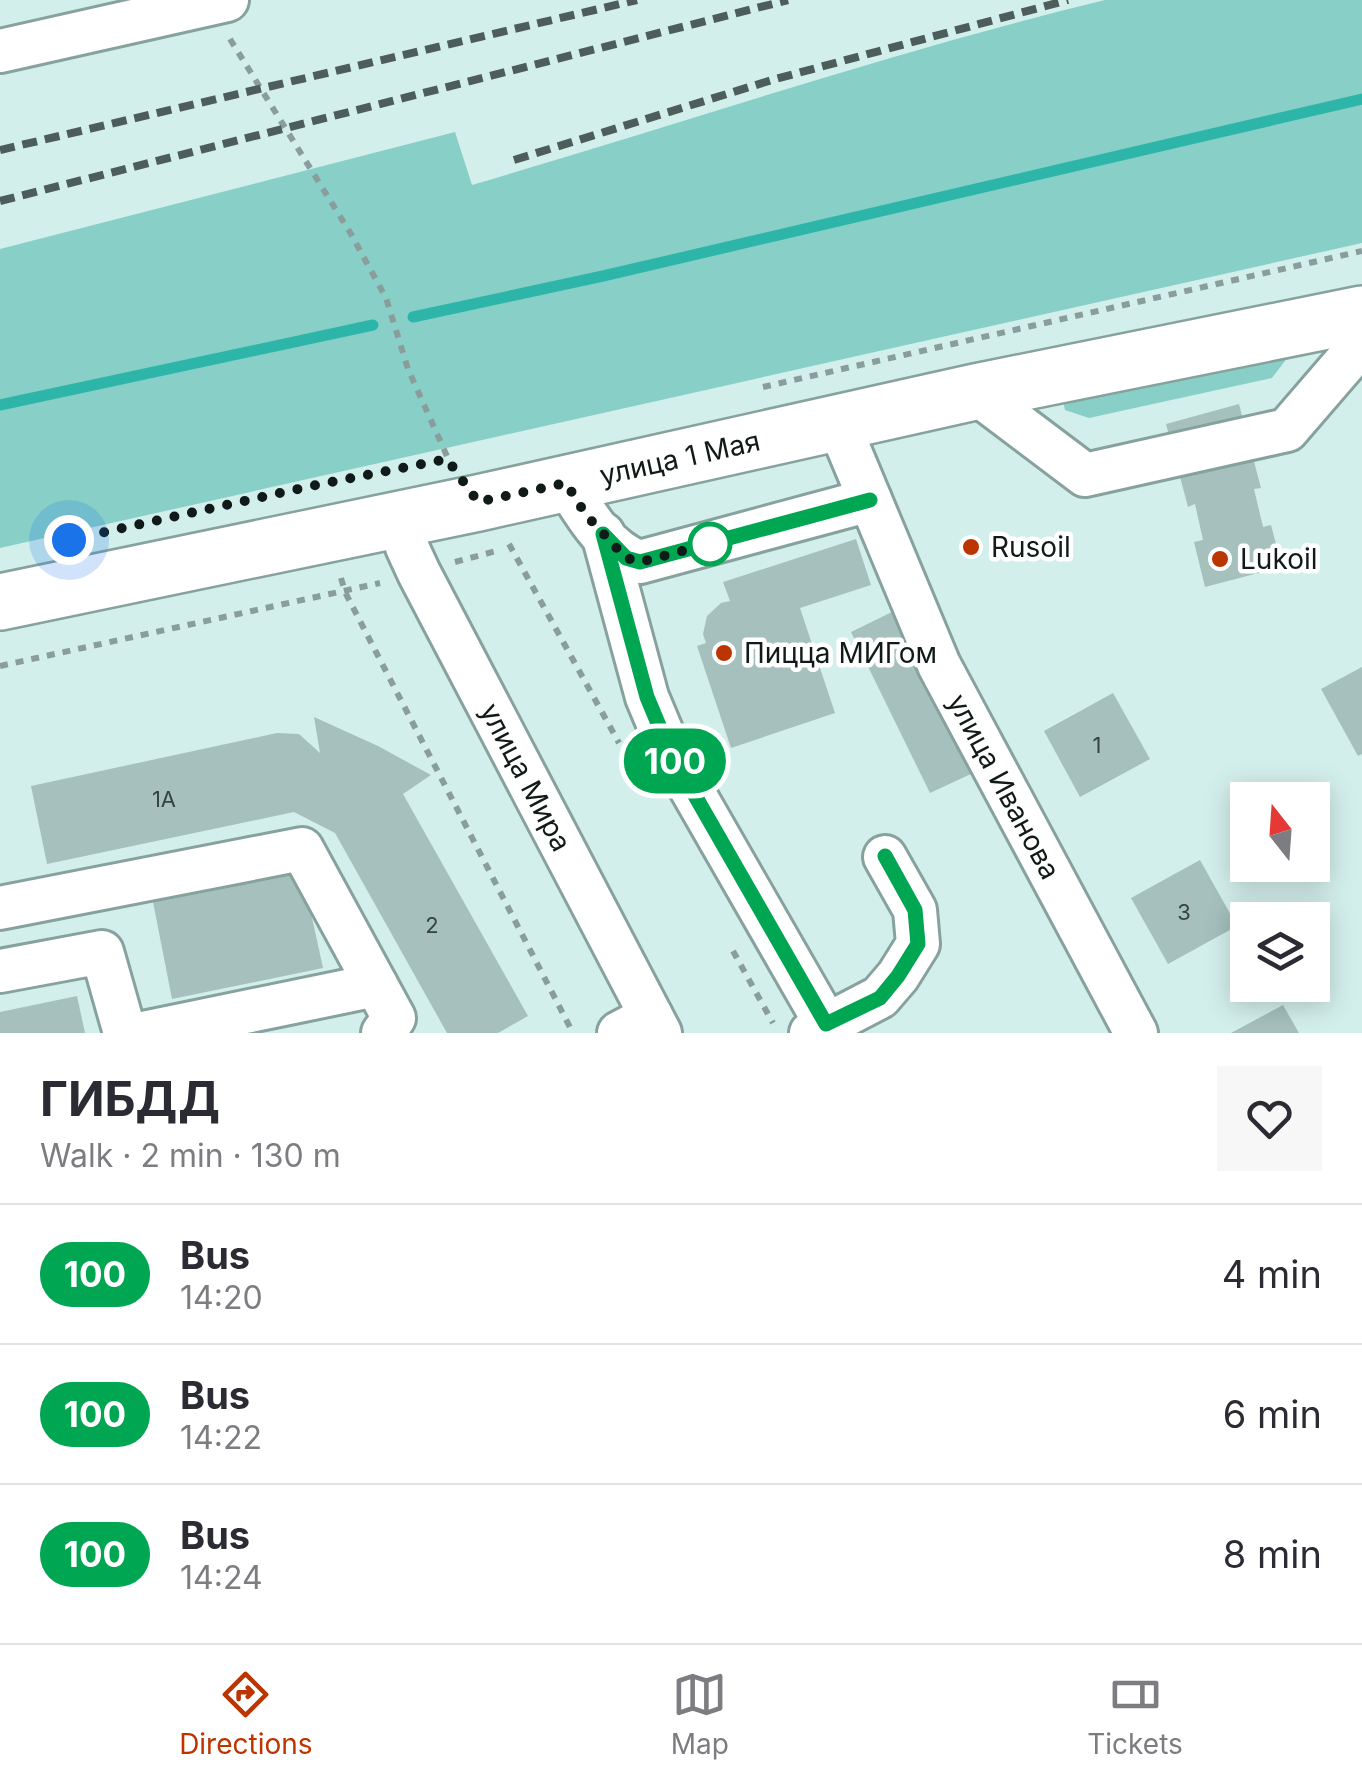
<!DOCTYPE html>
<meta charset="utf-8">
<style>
:root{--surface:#fff;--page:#f7f7f7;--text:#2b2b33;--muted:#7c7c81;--line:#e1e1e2;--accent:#bc3400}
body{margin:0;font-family:Inter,sans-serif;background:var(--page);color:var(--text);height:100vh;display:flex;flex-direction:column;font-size:38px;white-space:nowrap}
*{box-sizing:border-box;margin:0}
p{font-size:32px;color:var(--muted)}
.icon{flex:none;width:55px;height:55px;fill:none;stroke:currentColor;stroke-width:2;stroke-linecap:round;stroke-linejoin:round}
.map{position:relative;height:1033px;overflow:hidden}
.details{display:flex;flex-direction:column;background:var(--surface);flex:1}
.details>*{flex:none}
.badge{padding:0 20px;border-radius:32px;font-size:35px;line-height:65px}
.needle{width:65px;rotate:343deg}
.controls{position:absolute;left:1230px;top:782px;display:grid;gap:20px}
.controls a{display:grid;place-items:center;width:100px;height:100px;border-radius:0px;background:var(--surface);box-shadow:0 5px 25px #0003;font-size:50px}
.you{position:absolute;width:50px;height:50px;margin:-25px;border:8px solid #fff;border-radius:50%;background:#1a73e8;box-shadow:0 0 0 15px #1a73e833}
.map>.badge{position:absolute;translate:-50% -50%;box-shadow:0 0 0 5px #fff}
.round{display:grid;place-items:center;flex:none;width:105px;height:105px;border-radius:0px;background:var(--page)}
.headline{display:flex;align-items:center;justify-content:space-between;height:170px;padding:0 40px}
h1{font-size:48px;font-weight:700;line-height:75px}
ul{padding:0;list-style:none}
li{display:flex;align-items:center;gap:30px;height:140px;padding:0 40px;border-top:2px solid var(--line)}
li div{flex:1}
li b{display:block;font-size:38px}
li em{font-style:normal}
li .badge{min-width:110px;font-weight:700;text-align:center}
.tab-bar{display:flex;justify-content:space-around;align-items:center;height:140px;border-top:2px solid var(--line);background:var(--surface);font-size:28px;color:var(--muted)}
.tab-bar a{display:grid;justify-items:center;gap:5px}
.tab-bar .current{color:var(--accent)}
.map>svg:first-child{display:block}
.green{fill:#88d0c7}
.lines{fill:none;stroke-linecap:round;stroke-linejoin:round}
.stream{stroke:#2db5a9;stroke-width:11}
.building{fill:#a5c0bd}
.minor-casing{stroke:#87a29e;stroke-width:48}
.major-casing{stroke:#87a29e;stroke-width:60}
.path{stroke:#899e9c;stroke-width:6;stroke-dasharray:8 8;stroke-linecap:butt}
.minor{stroke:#fff;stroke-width:42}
.major{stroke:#fff;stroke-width:55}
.rail{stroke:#4d5d5b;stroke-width:8;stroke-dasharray:15 8;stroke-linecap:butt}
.line-casing{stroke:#fff;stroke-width:22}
.line{stroke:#00a651;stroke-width:15}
.walk{stroke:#101b19;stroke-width:10;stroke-dasharray:0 18}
.stop-dot{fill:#fff;stroke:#00a651;stroke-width:5}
.poi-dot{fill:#bc3400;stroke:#fff;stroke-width:4}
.labels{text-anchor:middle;stroke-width:9;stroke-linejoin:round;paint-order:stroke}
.number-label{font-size:22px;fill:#354442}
.street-label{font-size:28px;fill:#101b19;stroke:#fff}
.poi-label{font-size:28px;fill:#101b19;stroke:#fff;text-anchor:start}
</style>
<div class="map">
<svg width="1362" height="1033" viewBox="0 0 1362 1033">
<rect width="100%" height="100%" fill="#d3efec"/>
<!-- green -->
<g class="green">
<path d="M1105 0H1362V243L0 548V249L455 132 472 185C683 123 891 52 1105 0Z"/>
<polygon points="1282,347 1285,361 1272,378 1089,418 1065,410 1062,396"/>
</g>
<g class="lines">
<!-- stream -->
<g class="stream">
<polyline points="413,317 603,276 1362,99"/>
<polyline points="0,405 373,325"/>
</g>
</g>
<!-- building -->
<g class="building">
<polygon points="1239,404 1261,488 1254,489 1263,527 1271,525 1282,567 1205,587 1194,542 1203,540 1195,504 1188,507 1166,424"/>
<polygon points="856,539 871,585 800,608 835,713 731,748 697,646 706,643 703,634 707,616 721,603 730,601 723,582"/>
<polygon points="894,611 973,773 930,793 851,632"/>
<polygon points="1362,667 1362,754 1358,756 1321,689"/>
<polygon points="1113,693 1150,759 1080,797 1044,731"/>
<polygon points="314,717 378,746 431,775 403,794 528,1016 498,1033 447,1033 335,833 294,812 47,864 31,786 277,733 299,734 320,753"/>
<polygon points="1200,860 1237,926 1168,964 1131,898"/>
<polygon points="302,872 323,968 172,999 153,902"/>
<polygon points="77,996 85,1033 0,1033 0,1012"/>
<polygon points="1283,1005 1299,1033 1231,1033"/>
</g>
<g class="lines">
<!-- minor casing -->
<g class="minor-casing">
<g id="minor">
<polyline points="0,51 227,0"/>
<polyline points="975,392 1085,475 1287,430 1362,343"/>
<path id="s1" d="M838 423 939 665 1136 1033"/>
<path d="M566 483C584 512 606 551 640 562L870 500"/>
<path id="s2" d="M400 519 407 547 419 573 660 1033"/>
<polyline points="603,534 647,697 670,752 826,1024"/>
<polyline points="0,908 302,849 394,1018 383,1033"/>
<polyline points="0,971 102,952 125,1033"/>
<polyline points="143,1033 376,985"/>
<polyline points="619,1033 651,1016"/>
<polyline points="811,1033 880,997 898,976 918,944 915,910 885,857"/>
</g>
</g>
<!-- major casing -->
<g class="major-casing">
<g id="major">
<path id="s3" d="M0 602 478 503 975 392 1362 314"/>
</g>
</g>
<!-- path -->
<g class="path">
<polyline points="230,39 351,234 386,298 408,369 451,465"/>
<polyline points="763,387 1362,251"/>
<polyline points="509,544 619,743"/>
<polyline points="455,562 500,550"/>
<polyline points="341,578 345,592 573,1033"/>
<polyline points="0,666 380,583"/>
<polyline points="733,951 773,1023"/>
</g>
<!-- minor -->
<use href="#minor" class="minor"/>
<!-- major -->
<use href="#major" class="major"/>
<!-- rail -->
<g class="rail">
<polyline points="0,150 637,0"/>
<polyline points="514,160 772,80 1068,0"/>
<polyline points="0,201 788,0"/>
</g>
</g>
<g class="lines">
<!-- line casing -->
<g class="line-casing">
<polyline id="line" points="870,500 640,562 626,558 603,534 647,697 670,752 826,1024 880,998 898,976 918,944 915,910 885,856"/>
</g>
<!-- line -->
<use href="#line" class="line"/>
<!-- walk -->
<polyline class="walk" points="69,540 316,485 447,459 478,502 566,483 586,515 626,558 640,562 717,542 710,544"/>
</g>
<!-- markers -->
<circle class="stop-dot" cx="710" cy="544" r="20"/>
<g class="poi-dot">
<circle cx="971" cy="547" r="10"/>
<circle cx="1220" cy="559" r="10"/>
<circle cx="724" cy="653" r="10"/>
</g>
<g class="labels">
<!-- number labels -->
<g class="number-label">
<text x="1097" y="753">1</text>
<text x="164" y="807">1А</text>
<text x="1184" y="920">3</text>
<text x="432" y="933">2</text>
</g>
<!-- street labels -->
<g class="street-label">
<text dy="10" stroke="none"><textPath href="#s3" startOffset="695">улица 1 Мая</textPath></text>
<text dy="10" stroke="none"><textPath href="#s2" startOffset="288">улица Мира</textPath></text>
<text dy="10" stroke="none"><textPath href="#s1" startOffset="400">улица Иванова</textPath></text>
</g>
<!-- poi labels -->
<g class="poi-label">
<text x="991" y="557">Rusoil</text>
<text x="1240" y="569">Lukoil</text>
<text x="744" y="663">Пицца МИГом</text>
</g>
</g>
</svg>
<div class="controls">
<a><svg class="needle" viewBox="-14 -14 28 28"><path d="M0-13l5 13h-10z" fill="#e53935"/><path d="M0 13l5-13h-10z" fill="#7c7c81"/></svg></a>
<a><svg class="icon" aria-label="layers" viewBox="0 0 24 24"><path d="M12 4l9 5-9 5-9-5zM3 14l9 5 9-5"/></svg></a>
</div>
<div class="you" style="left:69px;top:540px"></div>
<b class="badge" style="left:675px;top:761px;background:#00a651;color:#fff">100</b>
</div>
<section class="details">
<div class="headline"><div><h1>ГИБДД</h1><p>Walk · 2 min · 130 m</p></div><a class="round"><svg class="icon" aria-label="heart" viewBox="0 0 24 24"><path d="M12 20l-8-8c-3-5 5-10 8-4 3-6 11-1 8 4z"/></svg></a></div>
<ul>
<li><span class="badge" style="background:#00a651;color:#fff">100</span><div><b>Bus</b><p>14:20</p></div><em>4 min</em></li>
<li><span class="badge" style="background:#00a651;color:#fff">100</span><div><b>Bus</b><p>14:22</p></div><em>6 min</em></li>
<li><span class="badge" style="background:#00a651;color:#fff">100</span><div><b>Bus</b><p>14:24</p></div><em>8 min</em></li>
</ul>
</section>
<nav class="tab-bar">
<a class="current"><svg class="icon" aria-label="directions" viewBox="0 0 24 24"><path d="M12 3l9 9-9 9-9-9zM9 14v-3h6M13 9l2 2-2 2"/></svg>Directions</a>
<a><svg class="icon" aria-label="map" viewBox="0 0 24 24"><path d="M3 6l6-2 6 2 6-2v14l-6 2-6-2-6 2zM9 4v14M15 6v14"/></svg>Map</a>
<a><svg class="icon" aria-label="tickets" viewBox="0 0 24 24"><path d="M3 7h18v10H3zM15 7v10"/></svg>Tickets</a>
</nav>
